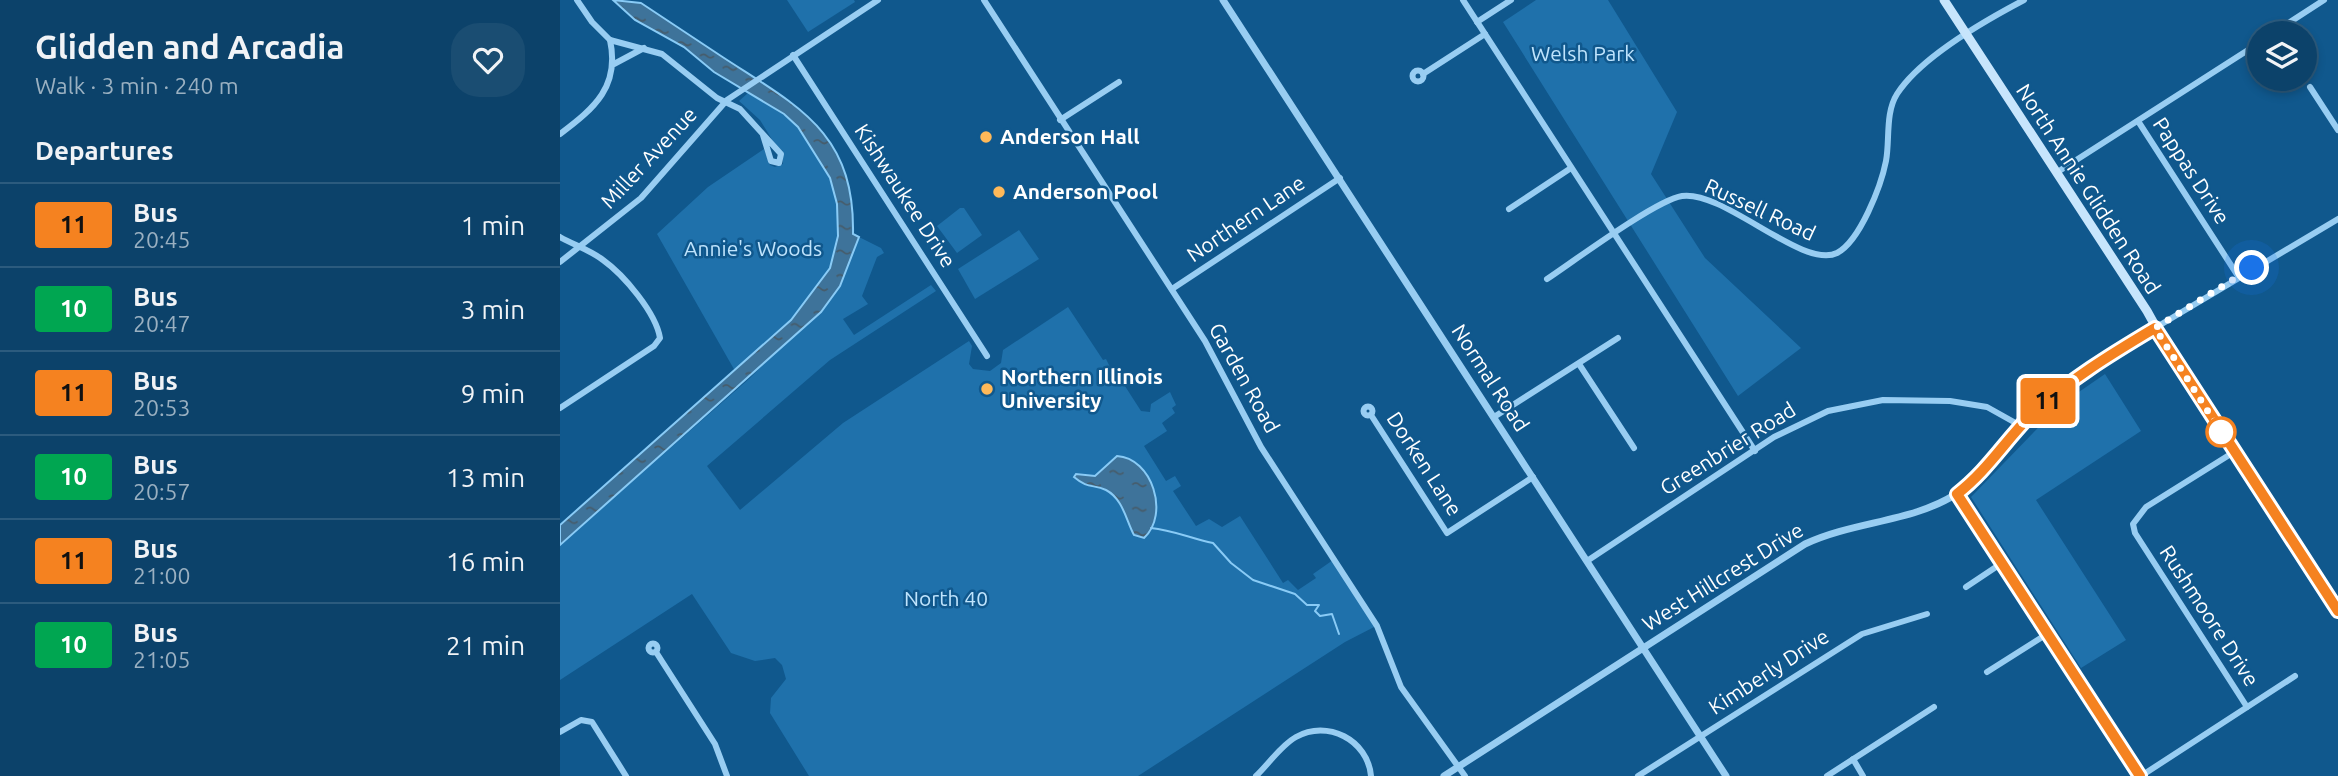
<!DOCTYPE html>
<meta charset="utf-8">
<style>
:root{--surface:#0c426a;--page:#1a4d72;--text:#f1f3f6;--muted:#9ab0c1;--line:#2c5b7e}
body{margin:0;font-family:Ubuntu,sans-serif;background:var(--page);color:var(--text);height:100vh;display:flex;flex-direction:column;font-size:26px;white-space:nowrap}
*{box-sizing:border-box;margin:0}
p{font-size:23px;color:var(--muted)}
.icon{flex:none;width:38px;height:38px;fill:none;stroke:currentColor;stroke-width:2;stroke-linecap:round;stroke-linejoin:round}
.map{position:relative;flex:1;overflow:hidden}
.sheet{display:flex;flex-direction:column;background:var(--surface);width:560px}
.sheet>*{flex:none}
.badge{padding:0 14px;border-radius:5px;font-size:24px;line-height:46px}
.buttons{position:absolute;left:1687px;top:21px;display:grid;gap:14px}
.buttons a{display:grid;place-items:center;width:70px;height:70px;border-radius:50%;background:var(--surface);box-shadow:0 4px 10px #0003,0 0 0 2px var(--line);font-size:35px}
.you{position:absolute;width:35px;height:35px;margin:-18px;border:5px solid #fff;border-radius:50%;background:#1a73e8;box-shadow:0 0 0 10px #1a73e833}
.map>.badge{position:absolute;translate:-50% -50%;box-shadow:0 0 0 4px #fff}
h2{padding:0 35px;font-size:26px;line-height:63px}
.round{display:grid;place-items:center;flex:none;width:74px;height:74px;border-radius:28px;background:var(--page)}
.summary{display:flex;align-items:center;justify-content:space-between;height:119px;padding:0 35px}
h1{font-size:33px;font-weight:600;line-height:52px}
ul{padding:0;list-style:none}
li{display:flex;align-items:center;gap:21px;height:84px;padding:0 35px;border-top:2px solid var(--line)}
li div{flex:1}
li b{display:block;font-size:26px}
li em{font-style:normal}
li .badge{min-width:77px;font-weight:700;text-align:center}
main{display:flex;flex:1;min-height:0}
.map>svg:first-child{display:block}
.green{fill:#1f71ab}
.water{fill:url(#water-ripples);stroke:#89cbf6;stroke-width:2}
.lines{fill:none;stroke-linecap:round;stroke-linejoin:round}
.stream{stroke:#89cbf6;stroke-width:2}
.minor{stroke:#98cdf2;stroke-width:6}
.tertiary{stroke:#98cdf2;stroke-width:7}
.secondary{stroke:#c7e5fc;stroke-width:9}
.line-casing{stroke:#fff;stroke-width:16}
.line{stroke:#f58220;stroke-width:10}
.walk{stroke:#fff;stroke-width:7;stroke-dasharray:0 12.6}
.poi-dot{fill:#ffb959;stroke:#10588d;stroke-width:2.5}
.stop-dot{fill:#fff;stroke:#f58220;stroke-width:3.5}
.labels{text-anchor:middle;stroke-width:5;stroke-linejoin:round;paint-order:stroke}
.park-label{font-size:21px;fill:#bfe4fd;stroke:#10588d}
.poi-label{font-size:21px;font-weight:bold;fill:#fff;stroke:#10588d;text-anchor:start}
.street-label{font-size:21px;fill:#fff;stroke:#10588d}
</style>
<main>
<section class="sheet">
<div class="summary"><div><h1>Glidden and Arcadia</h1><p>Walk · 3 min · 240 m</p></div><a class="round"><svg class="icon" aria-label="heart" viewBox="0 0 24 24"><path d="M12 20l-8-8c-3-5 5-10 8-4 3-6 11-1 8 4z"/></svg></a></div>
<h2>Departures</h2>
<ul>
<li><span class="badge" style="background:#f58220;color:#111">11</span><div><b>Bus</b><p>20:45</p></div><em>1 min</em></li>
<li><span class="badge" style="background:#00a651;color:#fff">10</span><div><b>Bus</b><p>20:47</p></div><em>3 min</em></li>
<li><span class="badge" style="background:#f58220;color:#111">11</span><div><b>Bus</b><p>20:53</p></div><em>9 min</em></li>
<li><span class="badge" style="background:#00a651;color:#fff">10</span><div><b>Bus</b><p>20:57</p></div><em>13 min</em></li>
<li><span class="badge" style="background:#f58220;color:#111">11</span><div><b>Bus</b><p>21:00</p></div><em>16 min</em></li>
<li><span class="badge" style="background:#00a651;color:#fff">10</span><div><b>Bus</b><p>21:05</p></div><em>21 min</em></li>
</ul>
</section>
<div class="map">
<svg width="1778" height="776" viewBox="0 0 1778 776">
<defs>
<pattern id="water-ripples" width="26" height="14" patternUnits="userSpaceOnUse" patternTransform="scale(1.75)"><rect width="26" height="14" fill="#3e739a"/><path d="M2 4q2-2 4 0t4 0M15 11q2-2 4 0t4 0" fill="none" stroke="#465c6b"/></pattern>
</defs>
<rect width="100%" height="100%" fill="#10588d"/>
<!-- green -->
<g class="green">
<polygon points="227,0 294,0 295,2 248,32"/>
<polygon points="976,0 1048,0 1117,112 1091,174 1145,258 1241,348 1178,396 943,22"/>
<path d="M188 93C205 104 223 112 237 126 268 159 293 221 271 265 251 307 210 340 175 371L97 234 148 187 204 149 210 165 215 167 223 164V151L216 146 200 120 179 101Z"/>
<polygon points="400,208 404,208 422,235 397,253 377,226"/>
<polygon points="459,230 479,259 415,299 398,269"/>
<polygon points="299,237 321,248 324,253 317,257 302,296 308,304 283,319 294,335 371,285 376,291 270,360 147,466 180,510 283,423 409,341 412,346 409,364 413,369 430,371 441,363 443,350 508,307 543,360 546,359 559,385 563,383 581,411 590,412 591,404 610,392 616,405 612,408 615,413 602,423 607,431 584,446 606,481 615,476 621,486 613,491 636,526 649,519 662,527 680,516 723,583 728,580 738,590 756,578 753,574 773,560 816,626 785,642 578,776 249,776 210,713 211,698 226,679 222,665 215,658 195,661 171,653 132,594 0,680 0,545 190,378 280,286"/>
<polygon points="1545,374 1581,431 1476,500 1566,640 1521,668 1411,497 1500,405"/>
</g>
<!-- water -->
<g class="water">
<path d="M53 0 81 3C108 21 135 39 161 56 237 106 295 131 293 234L299 237 280 286 261 312 0 545V525L231 320 270 268 278 236 277 204 270 178 238 127 224 114 154 72 124 47 75 20Z"/>
<path d="M557 456C592 458 610 514 584 538L574 535C566 520 563 499 546 490 533 484 528 489 514 477L516 474 535 476Z"/>
</g>
<g class="lines">
<!-- stream -->
<path class="stream" d="M591 528C613 530 632 539 653 543L671 563 693 580 735 594 747 605H759L755 611 760 616 772 614 779 634"/>
<!-- minor -->
<g class="minor">
<polyline points="17,0 32,22 50,40 102,54 157,98 180,109 221,154 219,163 211,161 203,135"/>
<polyline points="424,0 645,341 701,447 817,626 841,687 905,776"/>
<polyline points="903,0 1195,451"/>
<polyline points="917,22 951,0"/>
<polyline points="1713,33 1764,0"/>
<polyline points="233,55 427,356"/>
<polyline points="54,64 84,48"/>
<circle cx="858" cy="76" r="5.5"/>
<polyline points="863,74 925,34"/>
<polyline points="1750,87 1778,130"/>
<polyline points="500,120 559,82"/>
<polyline points="1578,121 1678,276"/>
<path d="M0 134C35 108 60 86 50 40"/>
<polyline points="1496,173 1699,43"/>
<polyline points="949,209 1011,168"/>
<path d="M0 237C14 245 30 250 43 260 64 275 96 313 100 338L94 346 0 408"/>
<polyline points="0,262 81,198 167,100 318,0"/>
<path d="M987 279C1014 261 1096 200 1122 196 1164 190 1243 270 1277 253 1300 241 1321 186 1326 161 1330 140 1325 113 1337 94 1360 58 1426 20 1464 0"/>
<polyline points="612,289 780,178"/>
<polyline points="1595,328 1778,219"/>
<polyline points="1019,364 1074,448"/>
<circle cx="808" cy="411" r="4.5"/>
<polyline points="811,415 887,533 973,477"/>
<polyline points="934,417 1058,338"/>
<polyline points="1674,452 1586,507 1573,524 1575,533 1687,707"/>
<polyline points="1397,494 1580,776"/>
<polyline points="1027,561 1214,437 1268,411 1323,400 1390,401 1427,407 1461,426"/>
<polyline points="1406,587 1442,563"/>
<circle cx="93" cy="648" r="4.5"/>
<polyline points="96,652 155,744 167,776"/>
<polyline points="1427,672 1487,634"/>
<polyline points="0,732 21,720 32,722 66,776"/>
<polyline points="1293,759 1303,776"/>
<path d="M696 776C709 764 720 746 736 737 767 719 808 740 811 776"/>
<polyline points="1078,776 1302,634 1367,614"/>
<polyline points="1267,776 1374,707"/>
<polyline points="1581,776 1735,676"/>
</g>
<!-- tertiary -->
<g class="tertiary">
<polyline points="663,0 1166,776"/>
<path d="M884 776 1245 544C1294 521 1353 522 1396 494 1427 474 1444 442 1470 417 1505 382 1552 353 1595 328"/>
</g>
<!-- secondary -->
<polyline class="secondary" points="1384,0 1587,311 1607,347 1778,611"/>
</g>
<g class="lines">
<!-- line casing -->
<g class="line-casing">
<path id="line" d="M1580 776 1397 494C1427 471 1445 441 1471 415 1507 381 1553 353 1595 328L1778 611"/>
</g>
<!-- line -->
<use href="#line" class="line"/>
<!-- walk -->
<polyline class="walk" points="1661,432 1595,328 1692,268"/>
</g>
<!-- markers -->
<g class="poi-dot">
<circle cx="426" cy="137" r="7"/>
<circle cx="439" cy="192" r="7"/>
<circle cx="427" cy="389" r="7"/>
</g>
<circle class="stop-dot" cx="1661" cy="432" r="14"/>
<g class="labels">
<!-- park labels -->
<g class="park-label">
<text x="1023" y="61">Welsh Park</text>
<text x="193" y="256">Annie's Woods</text>
<text x="386" y="606">North 40</text>
</g>
<!-- poi labels -->
<g class="poi-label">
<text x="440" y="144">Anderson Hall</text>
<text x="453" y="199">Anderson Pool</text>
<text x="441" y="384">Northern Illinois<tspan x="441" dy="24">University</tspan></text>
</g>
<!-- street labels -->
<g class="street-label">
<text transform="translate(89 158) rotate(-47)" y="7">Miller Avenue</text>
<text transform="translate(1631 171) rotate(57)" y="7">Pappas Drive</text>
<text transform="translate(1528 189) rotate(57)" y="7">North Annie Glidden Road</text>
<text transform="translate(345 196) rotate(57)" y="7">Kishwaukee Drive</text>
<text transform="translate(1200 210) rotate(25)" y="7">Russell Road</text>
<text transform="translate(686 219) rotate(-34)" y="7">Northern Lane</text>
<text transform="translate(684 378) rotate(61)" y="7">Garden Road</text>
<text transform="translate(930 378) rotate(57)" y="7">Normal Road</text>
<text transform="translate(1168 449) rotate(-32)" y="7">Greenbrier Road</text>
<text transform="translate(864 464) rotate(57)" y="7">Dorken Lane</text>
<text transform="translate(1163 577) rotate(-32)" y="7">West Hillcrest Drive</text>
<text transform="translate(1649 616) rotate(57)" y="7">Rushmoore Drive</text>
<text transform="translate(1209 672) rotate(-33)" y="7">Kimberly Drive</text>
</g>
</g>
</svg>
<div class="buttons">
<a><svg class="icon" aria-label="layers" viewBox="0 0 24 24"><path d="M12 4l9 5-9 5-9-5zM3 14l9 5 9-5"/></svg></a>
</div>
<div class="you" style="left:1692px;top:268px"></div>
<b class="badge" style="left:1488px;top:401px;background:#f58220;color:#111">11</b>
</div>
</main>
